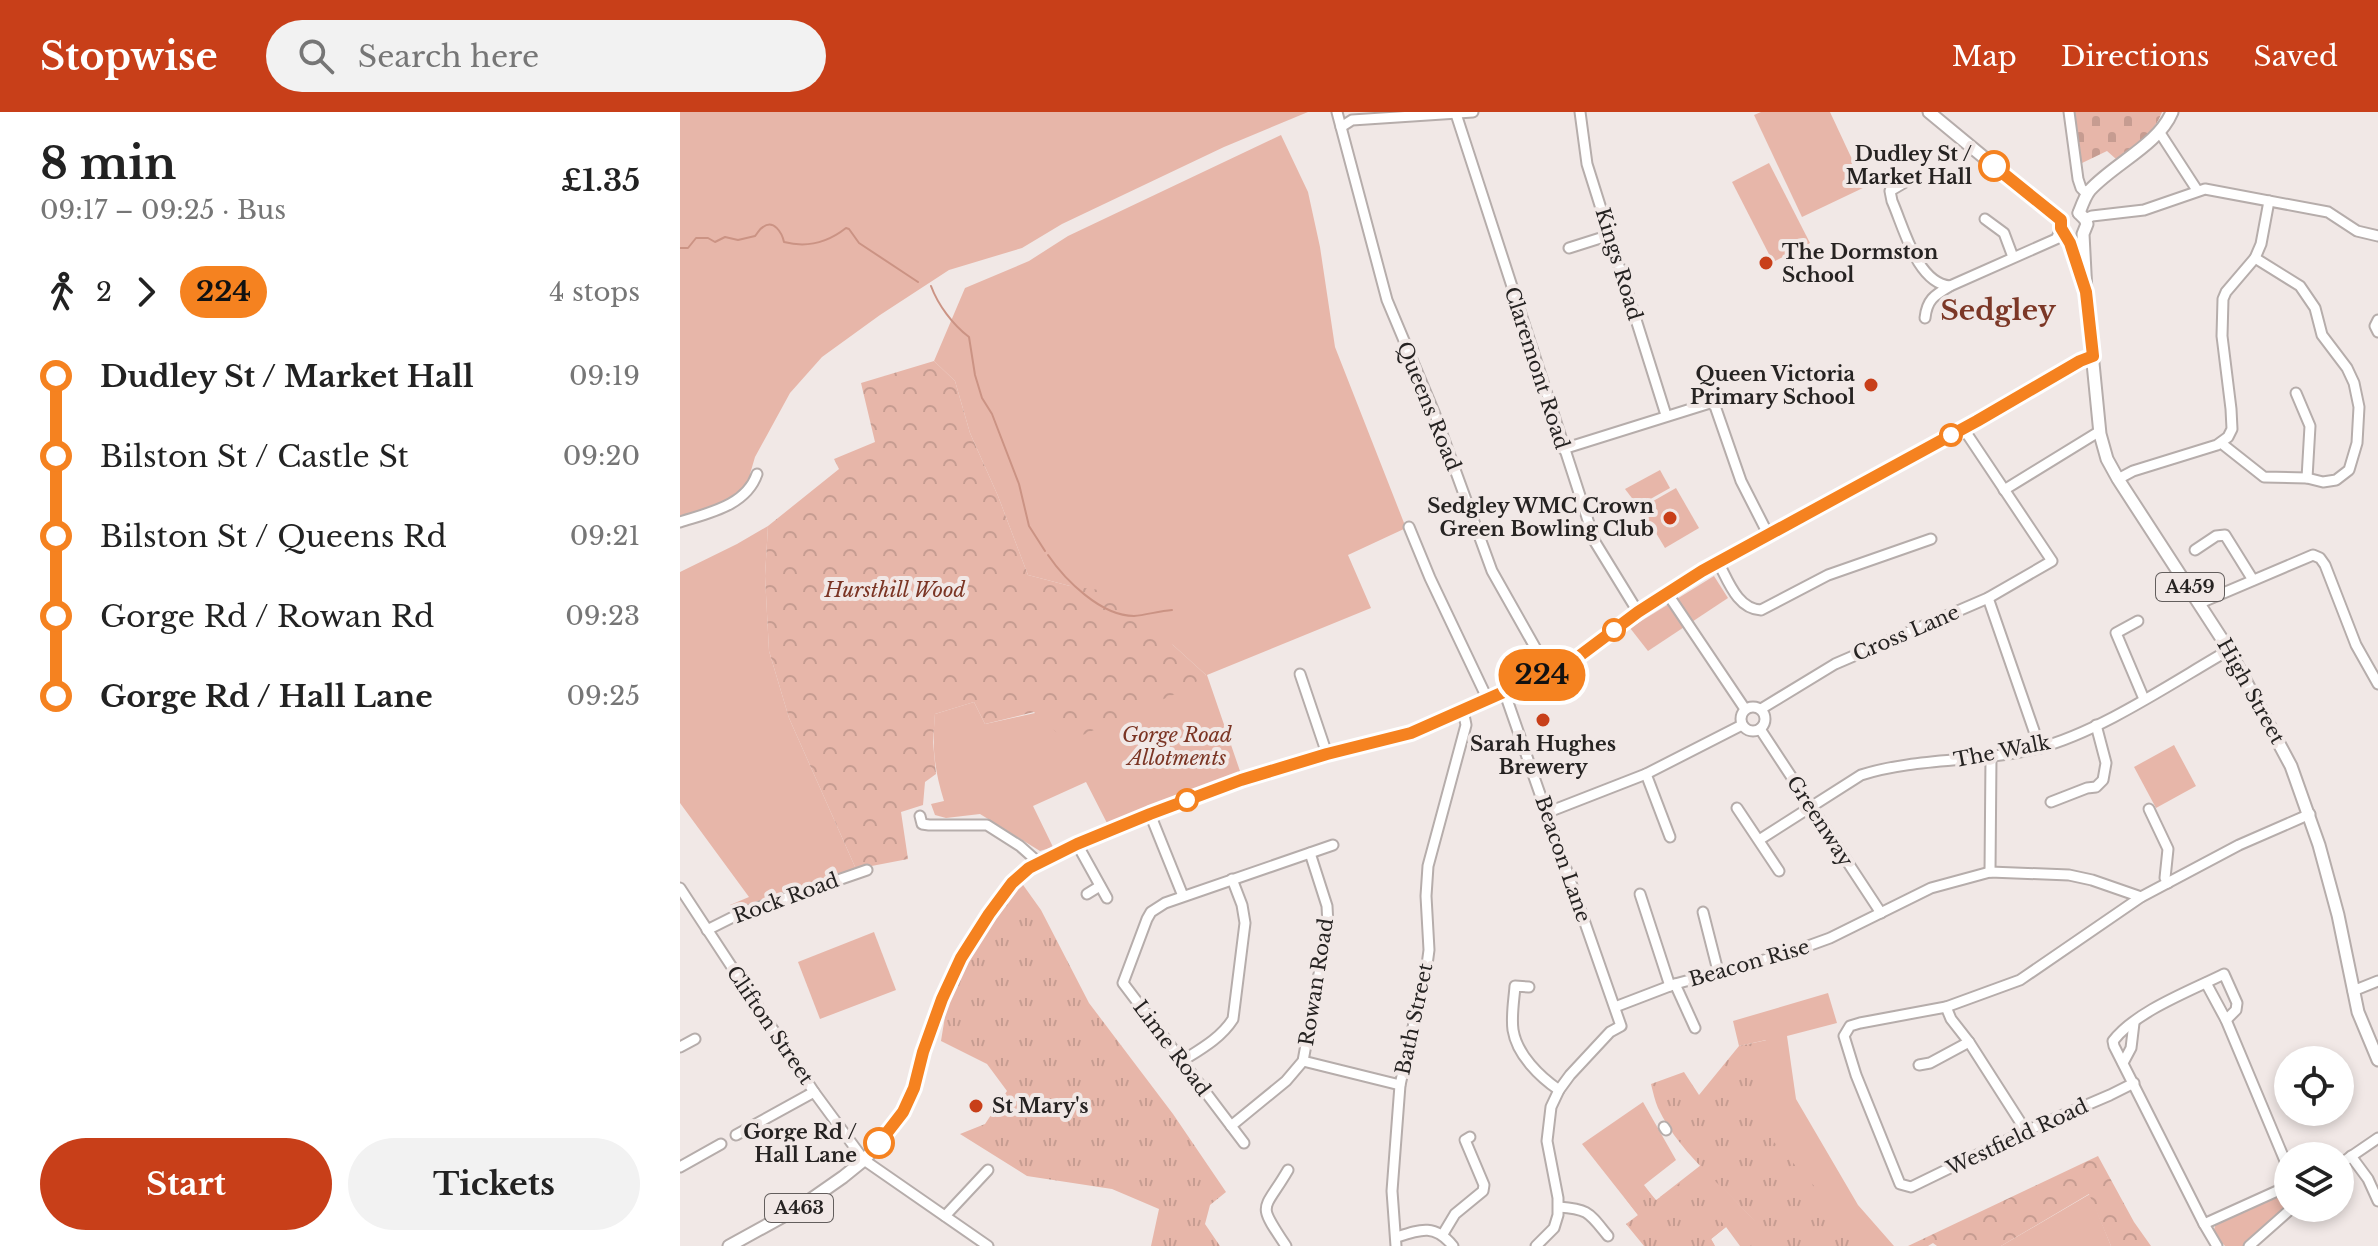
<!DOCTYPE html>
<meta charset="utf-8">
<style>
:root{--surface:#fff;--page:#f2f2f2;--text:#222;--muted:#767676;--accent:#c83f19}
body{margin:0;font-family:"Libre Baskerville",serif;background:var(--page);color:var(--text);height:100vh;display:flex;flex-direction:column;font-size:30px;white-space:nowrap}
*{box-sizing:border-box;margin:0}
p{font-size:26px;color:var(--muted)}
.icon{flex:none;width:44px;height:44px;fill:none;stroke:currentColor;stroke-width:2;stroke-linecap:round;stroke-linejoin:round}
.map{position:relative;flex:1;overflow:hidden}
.panel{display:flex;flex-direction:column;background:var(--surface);width:680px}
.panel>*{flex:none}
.badge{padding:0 16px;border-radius:26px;font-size:28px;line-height:52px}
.controls{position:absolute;left:1594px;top:934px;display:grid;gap:16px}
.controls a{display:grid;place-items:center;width:80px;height:80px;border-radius:50%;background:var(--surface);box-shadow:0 4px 12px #0003;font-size:40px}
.map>.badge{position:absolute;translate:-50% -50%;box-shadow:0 0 0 4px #fff}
.legs{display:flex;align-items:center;gap:12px;height:88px;padding:0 40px;font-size:26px}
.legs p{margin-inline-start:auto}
.headline{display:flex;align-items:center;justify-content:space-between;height:136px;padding:0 40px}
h1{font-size:44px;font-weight:800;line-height:60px}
.cta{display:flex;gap:16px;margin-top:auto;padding:16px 40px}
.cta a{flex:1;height:92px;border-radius:48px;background:var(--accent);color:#fff;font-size:32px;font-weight:800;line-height:92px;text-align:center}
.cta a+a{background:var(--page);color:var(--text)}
ul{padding:0 40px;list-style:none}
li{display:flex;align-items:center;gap:28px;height:80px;font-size:30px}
li i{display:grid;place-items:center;width:12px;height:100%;margin:0 10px;background:currentColor}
li i::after{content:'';width:20px;height:20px;margin:-10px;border:6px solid;border-radius:50%;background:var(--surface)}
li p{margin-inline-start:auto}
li:first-child i{background:linear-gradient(#0000 50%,currentColor 0)}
li:last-child i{background:linear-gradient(currentColor 50%,#0000 0)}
header{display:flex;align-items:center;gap:48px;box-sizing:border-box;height:112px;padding:0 40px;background:var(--accent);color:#fff}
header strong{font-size:38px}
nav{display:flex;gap:44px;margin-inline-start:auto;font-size:28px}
.search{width:560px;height:72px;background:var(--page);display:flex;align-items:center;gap:20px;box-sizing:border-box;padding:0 28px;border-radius:44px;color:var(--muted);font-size:30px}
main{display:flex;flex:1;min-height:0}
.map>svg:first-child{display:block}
.green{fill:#e7b6a9}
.forest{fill:url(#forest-crowns)}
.cemetery{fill:url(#cemetery-stones)}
.park{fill:url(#park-tufts)}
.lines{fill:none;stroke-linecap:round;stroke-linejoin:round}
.stream{stroke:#cb9384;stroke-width:2}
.minor-casing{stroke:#b6adab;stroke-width:13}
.major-casing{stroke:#b6adab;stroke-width:15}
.minor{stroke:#fff;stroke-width:9}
.major{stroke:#fff;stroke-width:11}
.line-1-casing{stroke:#fff;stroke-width:18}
.line-1{stroke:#f58220;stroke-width:12}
.stop-1-dot{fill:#fff;stroke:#f58220;stroke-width:4}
.poi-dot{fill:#c83f19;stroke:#f1e8e6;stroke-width:3}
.labels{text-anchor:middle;stroke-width:8;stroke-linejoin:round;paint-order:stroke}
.shield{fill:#f1e8e6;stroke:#635e5d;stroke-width:2}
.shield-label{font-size:18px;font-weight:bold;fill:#262322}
.stop-label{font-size:20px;font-weight:bold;fill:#262322;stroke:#f1e8e6;text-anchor:end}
.poi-label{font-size:20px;font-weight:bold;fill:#262322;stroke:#f1e8e6;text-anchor:start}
.street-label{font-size:20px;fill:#262322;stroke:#f1e8e6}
.park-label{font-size:20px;font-style:italic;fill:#7b3524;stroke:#f1e8e6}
.district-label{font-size:28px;font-weight:bold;fill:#7c3726;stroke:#f1e8e6}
</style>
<header>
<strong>Stopwise</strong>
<div class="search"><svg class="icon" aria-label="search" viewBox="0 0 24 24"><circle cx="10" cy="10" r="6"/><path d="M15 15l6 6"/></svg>Search here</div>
<nav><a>Map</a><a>Directions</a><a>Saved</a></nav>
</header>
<main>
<section class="panel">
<div class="headline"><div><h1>8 min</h1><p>09:17 – 09:25 · Bus</p></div><b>£1.35</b></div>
<div class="legs"><svg class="icon" aria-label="walk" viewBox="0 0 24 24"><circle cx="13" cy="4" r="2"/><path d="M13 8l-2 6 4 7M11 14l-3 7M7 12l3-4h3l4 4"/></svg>2<svg class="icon" aria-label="forward" viewBox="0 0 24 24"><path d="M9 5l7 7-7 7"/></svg><b class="badge" style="background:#f58220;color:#111">224</b><p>4 stops</p></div>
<ul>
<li><i style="color:#f58220"></i><b>Dudley St / Market Hall</b><p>09:19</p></li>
<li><i style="color:#f58220"></i><span>Bilston St / Castle St</span><p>09:20</p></li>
<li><i style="color:#f58220"></i><span>Bilston St / Queens Rd</span><p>09:21</p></li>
<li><i style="color:#f58220"></i><span>Gorge Rd / Rowan Rd</span><p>09:23</p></li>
<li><i style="color:#f58220"></i><b>Gorge Rd / Hall Lane</b><p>09:25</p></li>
</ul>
<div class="cta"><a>Start</a><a>Tickets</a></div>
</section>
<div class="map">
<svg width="1698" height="1134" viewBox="0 0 1698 1134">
<defs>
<pattern id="forest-crowns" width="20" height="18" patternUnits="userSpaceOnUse" patternTransform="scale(2)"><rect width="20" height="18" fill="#e7b6a9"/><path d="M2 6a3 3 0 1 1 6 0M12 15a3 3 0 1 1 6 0" fill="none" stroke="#c69c91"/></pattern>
<pattern id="cemetery-stones" width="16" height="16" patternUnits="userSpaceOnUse" patternTransform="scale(2)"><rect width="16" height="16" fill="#e7b6a9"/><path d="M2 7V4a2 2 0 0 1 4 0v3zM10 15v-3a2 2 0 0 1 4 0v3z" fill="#c69c91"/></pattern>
<pattern id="park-tufts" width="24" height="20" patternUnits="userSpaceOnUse" patternTransform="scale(2)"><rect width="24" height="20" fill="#e7b6a9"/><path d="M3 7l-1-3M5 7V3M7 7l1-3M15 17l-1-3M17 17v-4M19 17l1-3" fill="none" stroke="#c69c91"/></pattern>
</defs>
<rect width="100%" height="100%" fill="#f1e8e6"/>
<!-- green -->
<g class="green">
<path d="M0 0H628L544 35 382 112 342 136 269 158 200 203 142 245 110 281 75 345 70 362 72 367C51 389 28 398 0 407Z"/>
<polygon points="1081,0 1150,0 1185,75 1122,105 1074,3"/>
<path d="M601 23 628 80 640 135 655 235 726 416 668 443 691 496 527 563 561 662 428 713 406 670 353 694 373 735 360 739 300 702 266 706 255 703 251 692 264 689C254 657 252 634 255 602L294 590 305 612 526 563 493 533 390 474 348 463 318 384 290 321 275 269 254 249 285 176 349 149 388 124Z"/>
<polygon points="1089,51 1130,131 1093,150 1052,70"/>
<polygon points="980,358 990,376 958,394 945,377"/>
<polygon points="996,376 1019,416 985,436 961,396"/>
<polygon points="88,414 85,464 89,539 109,606 176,757 139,768 55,801 50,793 69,785 0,691 0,460 57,432"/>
<polygon points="1034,464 1048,486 968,539 950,516"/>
<polygon points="1494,633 1516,674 1476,696 1454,655"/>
<polygon points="194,820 216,878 140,907 118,850"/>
<polygon points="1148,881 1157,911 1107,924 1116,987 1178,1093 1214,1134 1060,1134 1046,1115 1031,1127 1035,1134 980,1085 1021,1053 1075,1109 1064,1017 1086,928 1059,934 1053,909"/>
<polygon points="963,990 996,1048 964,1073 976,1089 958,1103 902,1032"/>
<polygon points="1608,1079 1608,1096 1563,1134 1545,1134 1533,1121 1536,1111"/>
<polygon points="1410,1082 1431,1134 1321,1134"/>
</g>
<!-- forest -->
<g class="forest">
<polygon points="254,249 275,269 290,321 318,384 348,463 390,474 449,482 493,533 526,563 504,578 387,630 354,600 305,612 294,590 255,602 253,630 256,662 245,670 243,693 221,700 228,747 176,757 109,606 89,539 85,464 88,414 159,357 154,347 195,330 181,271"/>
<polygon points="1418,1044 1454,1110 1471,1134 1431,1134 1409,1082 1321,1134 1257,1134 1253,1131 1248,1134 1228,1134"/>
</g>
<!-- cemetery -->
<path class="cemetery" d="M1392 0H1482C1473 23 1456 35 1436 47L1427 39 1400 52Z"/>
<!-- park -->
<g class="park">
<polygon points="341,770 361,798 409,891 493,1002 546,1080 530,1093 525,1112 540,1134 471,1134 479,1097 432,1077 347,1064 280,1022 305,1012 327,979 307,952 261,929 268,886 297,831"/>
<path d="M1087 928 1073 987 1093 1029 1189 1134H1070L1086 1123C1053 1080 1002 1047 978 996 975 989 973 980 971 972L1004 960 1019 983 1059 934Z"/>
<polygon points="1009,1065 1034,1084 1010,1106 1021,1119 1037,1105 1046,1115 1031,1127 1035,1134 964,1134 946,1112 958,1103 945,1086 964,1074 976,1088"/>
</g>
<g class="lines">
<!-- stream -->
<g class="stream">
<path d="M0 136H8L16 126H28L35 130 45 125 58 128 75 124C78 121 79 117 83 115 94 107 102 121 104 130 127 136 147 131 166 116L169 117 179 131 238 170"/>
<path d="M251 174C258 193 273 213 289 225L295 263 302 286 312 302 339 372 349 414 365 439"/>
<path d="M368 443C385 468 421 504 454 504 466 503 479 499 492 498"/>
</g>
<!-- minor casing -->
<g class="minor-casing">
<g id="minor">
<polyline points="657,0 707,188 754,300 812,459 869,560"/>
<polyline points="900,0 907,52 986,303"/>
<polyline points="1389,0 1398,67 1401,76 1407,82"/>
<polyline points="776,2 915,430 958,500"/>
<polyline points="661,15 672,8 793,0"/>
<polyline points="1480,21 1517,78"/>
<path d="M1227 69 1210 79 1212 89C1224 116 1237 171 1270 174L1376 127 1381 118"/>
<polyline points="1305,107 1324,121 1333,145"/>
<polyline points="1405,107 1412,104 1464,98 1525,77 1648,100 1677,119 1698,124"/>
<polyline points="889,136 930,123"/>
<path d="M1245 206C1247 187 1255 183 1270 174"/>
<polyline points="1698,208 1695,214 1698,220"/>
<polyline points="1616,281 1630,314 1627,366"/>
<polyline points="1541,331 1584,365 1627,366 1643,370 1656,368 1669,358 1677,331 1679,295 1674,271 1667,256 1642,223 1635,196 1620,174 1575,146"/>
<polyline points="883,337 1030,291 1035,294 1061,369 1088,422"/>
<polyline points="1438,367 1453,359 1537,333 1548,325 1552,317 1551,297 1542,224 1543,187 1546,180 1575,146 1581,132 1589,89"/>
<polyline points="1324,378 1420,319"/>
<path d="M0 410C28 401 66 394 77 362"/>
<polyline points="729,415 750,466 807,586"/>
<polyline points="1515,438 1536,424 1545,423 1573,468"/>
<path d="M1038 450C1048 468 1057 497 1081 498L1148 463 1251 427"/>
<polyline points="987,481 1065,597"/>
<polyline points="1308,486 1360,636"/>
<polyline points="1520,491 1633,443 1640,446 1645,453 1676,533 1698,572"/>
<polyline points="1458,509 1436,521 1464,587"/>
<polyline points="620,562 647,642"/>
<polyline points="824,579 941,914 930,920 890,963 879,978 871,995 867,1029 878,1086 878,1103 874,1116 856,1134"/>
<circle cx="1073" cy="607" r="12"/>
<polyline points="1081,597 1155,552 1308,486 1372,449 1283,316"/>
<polyline points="1080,617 1201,801"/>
<polyline points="966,662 990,725"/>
<polyline points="1371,690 1407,676 1416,675 1423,668 1426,651 1416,613"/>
<polyline points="1057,696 1099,759"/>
<polyline points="1469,697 1488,737 1485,766 1488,771"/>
<polyline points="866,701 966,662 1062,613"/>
<polyline points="470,702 503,784"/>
<polyline points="240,704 242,712 249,713 307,713 340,734 358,750"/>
<path d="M1079 728 1181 663C1238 645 1300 651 1358 636 1420 620 1493 570 1549 538"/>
<polyline points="397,732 427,786"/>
<polyline points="1310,760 1311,645"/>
<polyline points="0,776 134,980 184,1048 308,1134"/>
<polyline points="407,782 420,774"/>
<polyline points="960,782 990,874"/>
<polyline points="1023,800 1038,859"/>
<polyline points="27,818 57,803 187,758"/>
<polyline points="1526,871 1546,908 1608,1056"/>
<polyline points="995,872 1015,916"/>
<path d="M849 875 835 874C834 888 831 904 833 918 837 943 860 965 879 978"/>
<polyline points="1673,879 1698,869"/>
<polyline points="935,895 995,872 1106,842 1150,826 1251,776 1310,760 1389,763 1412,768 1461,785"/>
<polyline points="1266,895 1271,907 1289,930 1346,1019"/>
<polyline points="0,935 15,927"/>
<path d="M502 949C521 937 541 926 553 907L565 811 562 793 552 767"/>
<polyline points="623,949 720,973"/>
<polyline points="1443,951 1451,936 1454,911"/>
<polyline points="1239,953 1250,951 1289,930"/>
<polyline points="1454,971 1430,983 1346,1019 1231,1075 1220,1072 1176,963 1164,924 1170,914 1180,911 1266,895 1340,868 1461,785 1559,733 1630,702"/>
<polyline points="551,1014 606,969 623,949 648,813 647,794 630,741"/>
<polyline points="984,1015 986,1018"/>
<polyline points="56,1023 134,980"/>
<polyline points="564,1031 443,871 467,807 471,800 485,791 653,733"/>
<polyline points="1671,1044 1688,1067 1698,1089"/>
<polyline points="1660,1052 1698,1026"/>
<polyline points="0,1055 41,1032"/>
<path d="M879 1095C909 1097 909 1101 928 1124"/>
<polyline points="265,1104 308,1058"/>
<polyline points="1524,1112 1608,1074"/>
<polyline points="763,1122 775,1102 803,1079 804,1073 785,1028 790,1025"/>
<path d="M717 1125C741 1117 755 1112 773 1134"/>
<path d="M606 1134C576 1089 583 1101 608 1058"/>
<polyline points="716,1134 712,1079 720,973 747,853 749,838 746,784 748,754 786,613 783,598"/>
<path d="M1537 1134 1524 1112 1434 934 1433 929C1456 899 1510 879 1544 862L1557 891 1556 898 1546 908"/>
<polyline points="1569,1134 1612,1096"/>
</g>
</g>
<!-- major casing -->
<g class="major-casing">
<g id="major">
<polyline points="1249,0 1353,86 1381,108"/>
<polyline points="1399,101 1405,107 1407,112 1403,122 1406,180 1420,322 1427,347 1438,367 1549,538 1611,654 1639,733 1658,803 1678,900 1698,948"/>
<path d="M1399 101C1402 93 1405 84 1410 78 1435 51 1478 33 1492 0"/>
<polyline points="1381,108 1381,118 1390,131 1402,168"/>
<polyline points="49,1134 120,1095 163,1065 184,1048 210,1019 223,1000 234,976 243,940 262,887 281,846 309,802 332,771 349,756 397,732 470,702 561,668 647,642 731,621 869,560 894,548 958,500 1022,459 1293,311 1400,249 1413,244"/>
</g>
</g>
<!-- minor -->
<use href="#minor" class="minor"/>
<!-- major -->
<use href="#major" class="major"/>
</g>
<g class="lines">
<!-- line-1 casing -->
<g class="line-1-casing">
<polyline id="line-1" points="199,1031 223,1000 234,976 243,940 262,887 281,846 309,802 332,771 349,756 397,732 470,702 561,668 647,642 731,621 869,560 894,548 958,500 1022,459 1297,309 1400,249 1413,244 1406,180 1390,131 1381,116 1381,108 1314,54"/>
</g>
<!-- line-1 -->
<use href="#line-1" class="line-1"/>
</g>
<!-- markers -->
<g class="stop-1-dot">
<circle cx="1314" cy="54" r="14"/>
<circle cx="1271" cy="323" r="10"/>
<circle cx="934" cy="518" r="10"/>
<circle cx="507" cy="688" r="10"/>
<circle cx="199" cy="1031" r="14"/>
</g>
<g class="poi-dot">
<circle cx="1086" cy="151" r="8"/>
<circle cx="1191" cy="273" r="8"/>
<circle cx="990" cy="406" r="8"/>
<circle cx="863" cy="608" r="8"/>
<circle cx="296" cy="994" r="8"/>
</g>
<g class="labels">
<!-- shield labels -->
<g class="shield">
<rect x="1476" y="461" width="68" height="28" rx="6"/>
<rect x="85" y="1082" width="68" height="28" rx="6"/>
</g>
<g class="shield-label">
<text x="1510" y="481">A459</text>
<text x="119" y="1102">A463</text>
</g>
<!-- stop labels -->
<g class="stop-label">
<text x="1292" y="49">Dudley St /<tspan x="1292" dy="23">Market Hall</tspan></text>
<text x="177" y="1027">Gorge Rd /<tspan x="177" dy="23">Hall Lane</tspan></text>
</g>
<!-- poi labels -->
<g class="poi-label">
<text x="1102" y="147">The Dormston<tspan x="1102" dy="23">School</tspan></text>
<text x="1175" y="269" text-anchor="end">Queen Victoria<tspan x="1175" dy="23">Primary School</tspan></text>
<text x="974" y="401" text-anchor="end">Sedgley WMC Crown<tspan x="974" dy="23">Green Bowling Club</tspan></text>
<text x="863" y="639" text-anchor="middle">Sarah Hughes<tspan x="863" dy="23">Brewery</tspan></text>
<text x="312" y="1001">St Mary's</text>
</g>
<!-- street labels -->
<g class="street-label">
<text transform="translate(939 152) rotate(73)" y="7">Kings Road</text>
<text transform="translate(857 256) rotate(72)" y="7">Claremont Road</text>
<text transform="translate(749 294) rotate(68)" y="7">Queens Road</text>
<text transform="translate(1226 521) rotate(-23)" y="7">Cross Lane</text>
<text transform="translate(1571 579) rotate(61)" y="7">High Street</text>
<text transform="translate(1322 639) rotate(-11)" y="7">The Walk</text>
<text transform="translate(1140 709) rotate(57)" y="7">Greenway</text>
<text transform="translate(883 747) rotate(71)" y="7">Beacon Lane</text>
<text transform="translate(106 786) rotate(-20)" y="7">Rock Road</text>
<text transform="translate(1069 851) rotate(-16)" y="7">Beacon Rise</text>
<text transform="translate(636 870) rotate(-81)" y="7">Rowan Road</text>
<text transform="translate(734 907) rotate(-78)" y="7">Bath Street</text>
<text transform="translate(90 913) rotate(56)" y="7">Clifton Street</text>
<text transform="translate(492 936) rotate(53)" y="7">Lime Road</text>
<text transform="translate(1337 1025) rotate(-25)" y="7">Westfield Road</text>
</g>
<!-- park labels -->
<g class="park-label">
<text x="215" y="485">Hursthill Wood</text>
<text x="497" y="630">Gorge Road<tspan x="497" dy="23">Allotments</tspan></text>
</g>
<!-- district labels -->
<g class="district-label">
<text x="1318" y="208">Sedgley</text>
</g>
</g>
</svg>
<div class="controls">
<a><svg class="icon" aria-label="locate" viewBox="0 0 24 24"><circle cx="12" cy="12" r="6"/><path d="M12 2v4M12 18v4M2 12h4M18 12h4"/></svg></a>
<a><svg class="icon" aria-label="layers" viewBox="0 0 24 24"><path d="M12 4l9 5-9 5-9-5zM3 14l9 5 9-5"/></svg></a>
</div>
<b class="badge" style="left:862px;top:563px;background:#f58220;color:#111">224</b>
</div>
</main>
